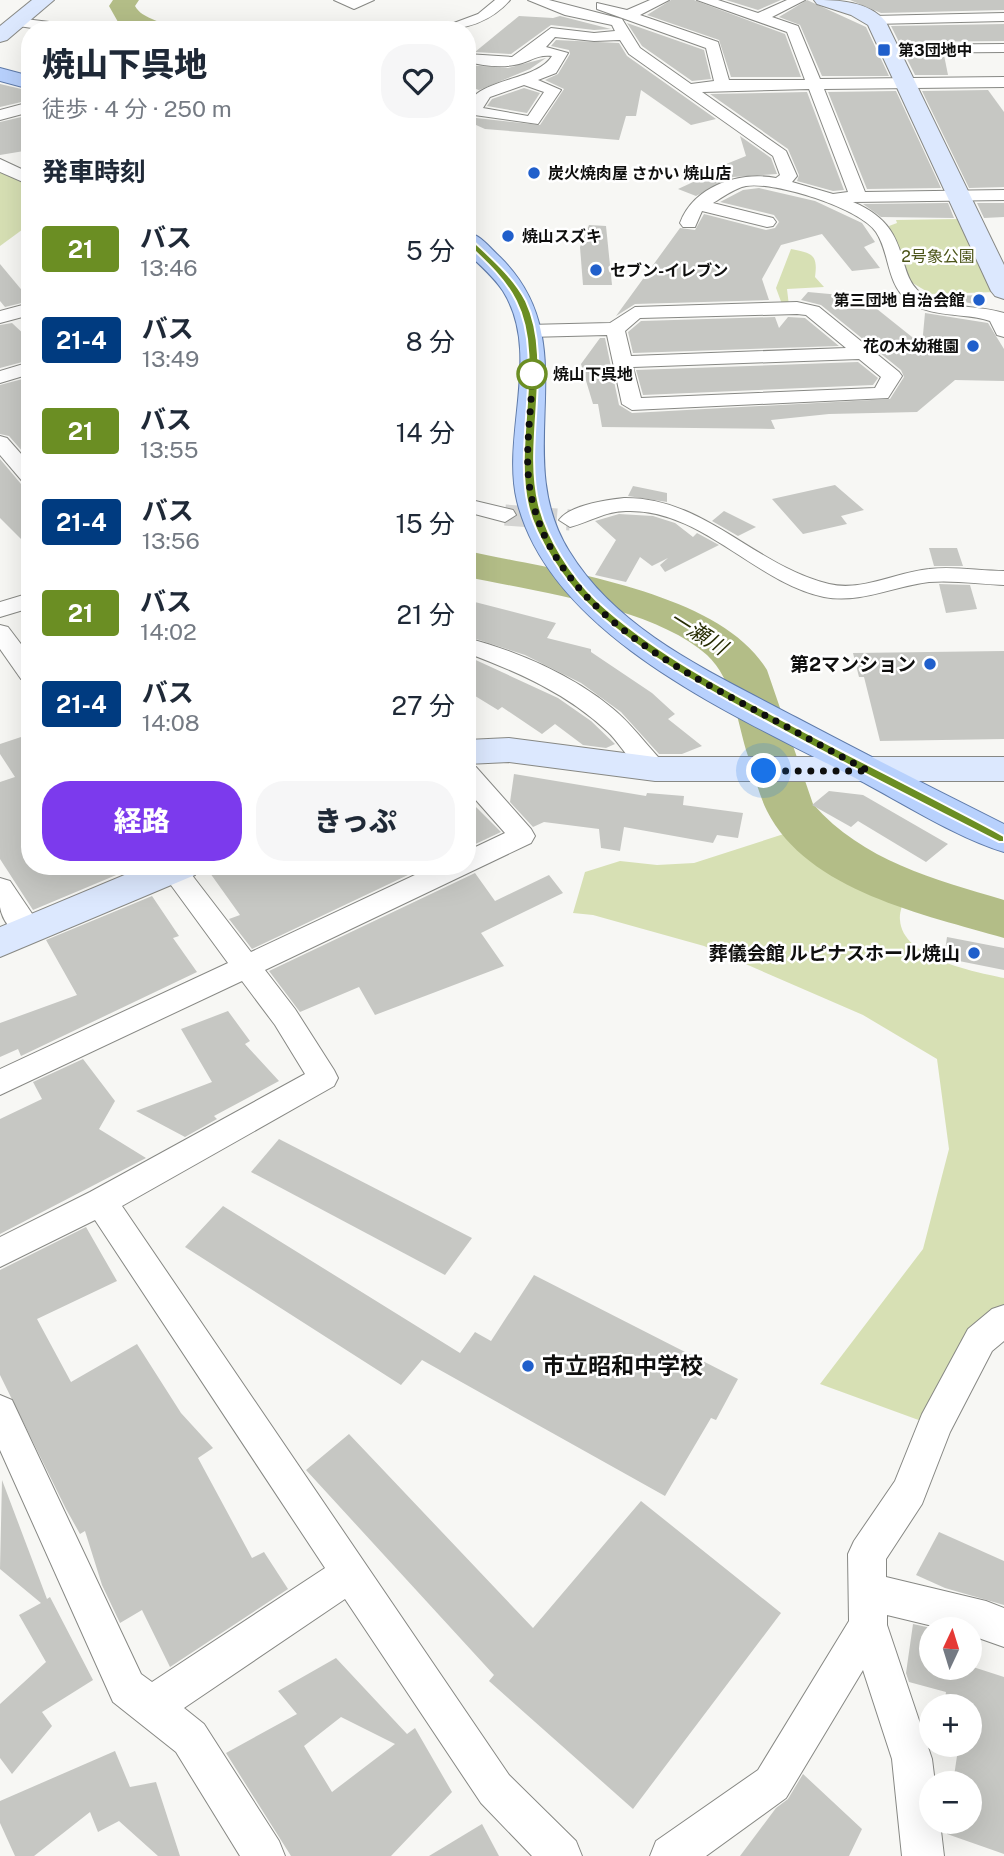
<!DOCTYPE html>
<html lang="ja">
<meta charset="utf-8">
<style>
:root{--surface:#fff;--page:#f6f6f7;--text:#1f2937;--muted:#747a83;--accent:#7c3aed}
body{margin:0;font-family:"Public Sans","Noto Sans JP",sans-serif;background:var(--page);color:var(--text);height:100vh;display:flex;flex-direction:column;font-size:26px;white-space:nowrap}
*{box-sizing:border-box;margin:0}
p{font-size:23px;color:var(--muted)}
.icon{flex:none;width:38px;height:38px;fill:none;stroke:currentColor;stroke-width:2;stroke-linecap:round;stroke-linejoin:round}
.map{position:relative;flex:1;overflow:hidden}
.details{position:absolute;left:21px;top:21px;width:455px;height:854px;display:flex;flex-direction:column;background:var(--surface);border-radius:28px;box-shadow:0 7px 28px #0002}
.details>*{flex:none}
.badge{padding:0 14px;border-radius:5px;font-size:24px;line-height:46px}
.needle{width:46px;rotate:4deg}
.buttons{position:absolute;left:919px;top:1617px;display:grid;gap:14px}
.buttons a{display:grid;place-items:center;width:63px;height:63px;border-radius:50%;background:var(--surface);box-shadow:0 7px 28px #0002;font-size:35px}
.you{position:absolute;width:35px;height:35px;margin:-18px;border:5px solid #fff;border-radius:50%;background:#1a73e8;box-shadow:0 0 0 10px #1a73e833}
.map>.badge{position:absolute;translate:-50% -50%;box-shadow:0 0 0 4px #fff}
h2{padding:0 21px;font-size:26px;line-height:63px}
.round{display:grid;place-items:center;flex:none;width:74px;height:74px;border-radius:28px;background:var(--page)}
.head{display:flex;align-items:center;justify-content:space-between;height:119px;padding:0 21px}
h1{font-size:33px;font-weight:800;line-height:52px}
.cta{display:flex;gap:14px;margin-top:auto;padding:14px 21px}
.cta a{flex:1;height:80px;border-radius:28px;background:var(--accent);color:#fff;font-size:28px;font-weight:800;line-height:80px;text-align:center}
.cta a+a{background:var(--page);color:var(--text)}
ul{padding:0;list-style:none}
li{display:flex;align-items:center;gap:21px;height:91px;padding:0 21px}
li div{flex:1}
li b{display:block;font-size:26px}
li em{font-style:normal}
li .badge{min-width:77px;font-weight:700;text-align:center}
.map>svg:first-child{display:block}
.green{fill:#d7e0b4}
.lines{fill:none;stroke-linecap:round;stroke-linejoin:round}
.river{fill:#b3bd87;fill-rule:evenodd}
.building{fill:#c6c7c3;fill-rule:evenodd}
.street-tunnel{stroke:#d4d4d2;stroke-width:21;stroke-dasharray:21 10;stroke-linecap:butt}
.street-casing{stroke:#878884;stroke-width:2}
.secondary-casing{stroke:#878884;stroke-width:2}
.primary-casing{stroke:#5e7aa9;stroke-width:2}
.street{fill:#fff;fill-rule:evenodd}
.secondary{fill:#dce8fe;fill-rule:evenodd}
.primary{fill:#b8d1fd;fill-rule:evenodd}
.line{fill:#6b8e23;stroke:#fff;stroke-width:2}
.walk{stroke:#0f0f0e;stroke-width:7;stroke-dasharray:0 12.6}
.poi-dot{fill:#205fcb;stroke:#fff;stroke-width:2.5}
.stop-dot{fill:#fff;stroke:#6b8e23;stroke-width:3.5}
.labels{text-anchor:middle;stroke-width:5;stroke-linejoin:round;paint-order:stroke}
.far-poi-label{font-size:16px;font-weight:bold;fill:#0f0f0e;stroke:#fff;text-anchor:start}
.far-park-label{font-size:16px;fill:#4c5519;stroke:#fff}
.far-stop-label{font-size:16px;font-weight:bold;fill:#0f0f0e;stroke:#fff;text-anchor:start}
.poi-label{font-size:19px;font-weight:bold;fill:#0f0f0e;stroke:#fff;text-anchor:end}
.water-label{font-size:21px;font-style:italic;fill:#272d03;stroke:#fff}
.near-poi-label{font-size:23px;font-weight:bold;fill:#0f0f0e;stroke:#fff;text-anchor:start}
</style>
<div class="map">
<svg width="1004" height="1856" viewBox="0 0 1004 1856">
<rect width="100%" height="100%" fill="#f7f7f4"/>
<!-- green -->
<g class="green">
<polygon points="0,169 30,179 30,224 0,246"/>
<polygon points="958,219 996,292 931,294 911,282 889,226 897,223 896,220"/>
<path d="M791 249C813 253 818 255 815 277L824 287 787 289 789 306 783 307 776 288Z"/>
<path d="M790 832C822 865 861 885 904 898 903 904 899 913 900 920 902 958 975 972 1004 978V1320L935 1426 820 1384 923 1249 949 1149 937 1059 863 1015 704 946 593 915 573 913 585 872 620 861 657 865 694 863Z"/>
</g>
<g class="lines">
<!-- river -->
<g class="river">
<path d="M113 0H139L135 6C143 20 160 18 168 30H128L118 22 109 6Z"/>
<path d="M467 551C553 570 719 590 767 670L813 804C863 861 934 879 1004 900V938C926 915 807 891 767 811 759 795 754 774 748 756 737 723 734 680 707 655 655 608 535 591 467 577Z"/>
</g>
</g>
<!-- building -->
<g class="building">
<polygon points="671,0 694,0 785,34 801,77 731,77 719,40 647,15"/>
<polygon points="726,0 781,0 758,10"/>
<polygon points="807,0 866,27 889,76 822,76 800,25 779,17"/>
<polygon points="850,0 1004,0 1004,10 881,13"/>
<polygon points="519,16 553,18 560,16 611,29 594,30 551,25 511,54 475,52"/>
<polygon points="627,23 704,50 711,79 692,81 642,46"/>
<polygon points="1004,24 1004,41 899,42 891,26"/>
<polygon points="556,40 619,43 627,56 716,119 691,125 641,90 636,116 626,116 619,140 485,129 467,121 467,117 540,125 564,89 545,80 558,74 570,54 569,50 551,46"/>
<polygon points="905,55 944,55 948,75 915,75"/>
<polygon points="546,58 530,69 479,90 467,86 467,65 508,68"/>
<polygon points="0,84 30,91 30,100 0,107"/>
<polygon points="524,88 540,93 527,113 487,106 492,99"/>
<polygon points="988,90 1004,112 1004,187 969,188 922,91"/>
<polygon points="896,91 941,188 867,189 828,92"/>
<polygon points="807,92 844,190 833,191 797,181 799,175 788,149 710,94"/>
<polygon points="30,115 30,150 0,155 0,122"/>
<polygon points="740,136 771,158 777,174 733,177 696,196 678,189 704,177 699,175 746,156"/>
<polygon points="759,188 815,201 862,223 875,242 864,247 880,268 852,271 822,234 781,245 762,279 769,300 635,304 616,316 680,228 695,230 704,214 766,230 775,228 779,222 774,215 720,202 743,190"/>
<polygon points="948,203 954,218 881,217 863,204"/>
<polygon points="977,203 1004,203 1004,217 984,218"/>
<polygon points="589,225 606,226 612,285 583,285 580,247"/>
<polygon points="0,264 30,300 30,301 5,307 0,301"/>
<polygon points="808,292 862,297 922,345 925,313 988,323 1004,349 1004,381 955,380 917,412 829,414 771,420 775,429 602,427 598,404 593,404 581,364 600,338 605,338 619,405 632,413 890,399 904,377 901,370 821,305 801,300"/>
<polygon points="980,295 985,306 932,296 957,296"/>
<polygon points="775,317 779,328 788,317 805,318 839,346 633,353 628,332 641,321"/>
<polygon points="12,323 30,340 30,360 0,368 0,325"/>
<polygon points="858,362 878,378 873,385 643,395 636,370"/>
<polygon points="30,377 30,460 9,436 0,434 0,385"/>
<polygon points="0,459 21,484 30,486 30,548 0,518"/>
<polygon points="835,485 864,510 841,516 847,524 803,534 772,499"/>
<polygon points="633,486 667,493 667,502 628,496"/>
<polygon points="724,511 756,527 738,536 712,521"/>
<polygon points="619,514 653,516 675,523 693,537 697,533 719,545 665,572 660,565 668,558 652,566 640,557 626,582 595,575 616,540 595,521"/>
<polygon points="929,548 957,548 963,566 934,566"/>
<polygon points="939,584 970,585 977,609 946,613"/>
<polygon points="467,600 556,623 547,638 591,649 591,652 652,693 675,714 668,719 702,746 682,754 659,754 621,712 581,683 525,655 467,636"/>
<polygon points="1004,651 1004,739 880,741 864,677 859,677 853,653"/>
<polygon points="467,656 558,698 591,721 615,744 606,748 583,745 555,724 542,734 502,707 498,710 467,691"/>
<polygon points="30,734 30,866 133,868 33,910 0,859 0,782 15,777 0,754 0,744"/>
<polygon points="514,774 646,796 647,793 684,796 683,805 743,813 738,838 717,835 713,843 624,827 620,851 601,848 599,829 544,822 533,827 510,802"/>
<polygon points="829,791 863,795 948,844 926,862 858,821 851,827 812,805"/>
<polygon points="467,798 501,832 467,848"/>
<polygon points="205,866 427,866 252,949 229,919 240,915"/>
<polygon points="475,873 495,901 549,875 563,893 481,933 504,966 375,1015 359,987 300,1012 269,971"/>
<polygon points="152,896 179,936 173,938 197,972 21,1056 18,1049 0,1057 0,1023 77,995 46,940"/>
<polygon points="947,937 1004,948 1004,970 944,958"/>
<polygon points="228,1011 250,1041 245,1044 279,1081 214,1116 217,1119 185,1137 136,1111 212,1082 181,1029"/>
<polygon points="83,1059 115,1101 99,1129 146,1158 0,1234 0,1119 42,1099 33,1082"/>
<polygon points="279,1139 472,1238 445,1275 251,1172"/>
<polygon points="223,1206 460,1353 475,1332 491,1341 534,1275 738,1379 716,1420 711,1418 665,1496 422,1360 401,1385 185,1247"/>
<polygon points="86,1227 117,1281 37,1319 71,1382 137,1344 181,1413 213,1448 198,1458 252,1558 264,1552 288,1589 170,1667 142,1610 120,1623 102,1585 85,1531 80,1534 66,1509 0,1375 0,1270"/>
<polygon points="349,1434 533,1628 641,1501 781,1613 633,1809 489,1681 494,1675 306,1470"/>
<polygon points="2,1480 47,1599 50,1597 93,1680 42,1712 52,1726 12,1774 0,1758 0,1704 46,1662 19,1615 41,1603 0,1569"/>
<polygon points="939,1532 1004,1561 1004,1605 945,1588 916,1575"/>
<polygon points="913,1624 931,1628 931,1668 970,1666 1004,1677 1004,1854 947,1834 948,1822 970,1822 970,1783 953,1783 957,1756 937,1751 938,1745 970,1745 970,1706 944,1706 946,1692 909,1682 906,1673"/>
<path d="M336 1658 407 1734 415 1728 452 1792 391 1856H291L226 1753 297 1714 278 1691ZM341 1717 395 1744 332 1792 304 1746Z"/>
<polygon points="115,1751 130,1787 156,1782 180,1856 158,1856 119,1821 98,1832 90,1812 34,1856 15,1856 0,1823 0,1801"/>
<polygon points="803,1774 862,1829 849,1856 740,1856 776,1808 788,1799"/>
<polygon points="482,1824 499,1856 429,1856"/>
</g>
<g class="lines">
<!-- street-tunnel -->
<polyline class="street-tunnel" points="505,515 570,520"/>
<!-- street casing -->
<g class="street-casing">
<g id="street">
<polygon points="334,0 374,0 354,9"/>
<path d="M495 0H510C490 23 464 30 435 30L478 14Z"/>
<path d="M528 0H549L622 19 640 48 691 84 714 81 706 48 597 9V3L627 10 650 0H669L640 15 718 42 729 80H805L787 32 697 0H718L758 13 787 0H805L772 17 798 26 820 79 1004 77V87L824 89 865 192 1004 190V200L853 202C917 229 891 275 925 296 947 309 979 305 1004 313V337L997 335 990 321C964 312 930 319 907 300 886 282 890 253 876 232 860 208 774 181 746 186 735 188 723 197 713 203L773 218 776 222 773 226 767 227 702 211 695 227H683L680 223C694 186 739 171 776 178L780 175 773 156 629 54 620 40 594 41 555 37 546 47 568 53 556 73 538 80 561 90 538 124 467 114C466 77 535 84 552 56 536 54 529 63 514 65 498 68 482 65 467 62V54L512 57 551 28 594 33 615 31 612 25 565 15ZM524 85 544 92 528 116 483 108 490 97ZM809 89 848 192 833 194 792 182 797 176 786 151 702 92Z"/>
<polygon points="1004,13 1004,21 873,24 866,20 873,16"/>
<polygon points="17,18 82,26 89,30 45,30 12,25 10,22"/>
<polygon points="1004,44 1004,52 888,53 881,49 888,45"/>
<polygon points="30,102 30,112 0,120 0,110"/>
<polygon points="0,159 30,173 30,185 0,172"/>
<path d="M797 302 819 307 899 372 902 376 888 398 632 410 622 404 607 335 528 337 519 331 528 325 610 323 635 307ZM797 314 806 315 846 348 631 356 625 331 640 318ZM859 359 881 377 875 388 641 398 633 367Z"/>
<polygon points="30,303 30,315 0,323 0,311"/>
<polygon points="30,362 30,374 0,383 0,371"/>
<polygon points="0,436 7,438 30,464 30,484 23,482 0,455"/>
<path d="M624 498C705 497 754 566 829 584 862 592 896 572 929 569 954 566 979 571 1004 571V585C979 584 954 580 929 582 894 586 861 604 824 597 754 582 701 508 626 511 606 511 589 522 570 527L559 520C570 505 606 500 624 498Z"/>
<polygon points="467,499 513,510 516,515 505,522 467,512"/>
<polygon points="30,593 30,608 0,617 0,602"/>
<polygon points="0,625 8,627 30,656 30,682 21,679 0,649"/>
<path d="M467 638C517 651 572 675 612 708 632 724 646 745 664 763L668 769 664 775C639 782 624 747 608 732 568 694 518 672 467 653Z"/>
<polygon points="467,764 476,767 531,829 535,836 531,843 265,970 295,1009 334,1070 338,1078 334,1086 122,1206 509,1775 576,1841 582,1856 532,1856 481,1803 345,1599 184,1708 204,1724 279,1841 285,1856 240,1856 176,1752 113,1702 0,1450 0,1395 12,1400 141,1674 152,1682 325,1568 95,1220 0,1267 0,1237 90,1192 305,1074 275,1025 242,981 0,1095 0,1069 228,963 157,866 185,866 251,952 434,866 467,866 467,851 505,833 467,790"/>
<path d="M0 878 10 881 39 924 43 931 39 938C21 944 3 925 0 907 0 898 0 887 0 878Z"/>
<polygon points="1004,1305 1004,1341 992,1351 950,1432 922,1504 886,1559 886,1577 986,1601 1004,1608 1004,1647 970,1635 970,1629 945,1629 887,1615 887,1625 932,1759 935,1783 931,1783 931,1822 940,1822 944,1856 902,1856 892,1759 863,1670 786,1798 706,1856 650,1856 656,1841 758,1770 849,1621 848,1554 854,1541 895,1481 922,1414 968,1329 992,1309"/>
</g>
</g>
<!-- secondary casing -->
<g class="secondary-casing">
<g id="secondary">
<polygon points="32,0 54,0 7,40 0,42 0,26"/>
<path d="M814 0C839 0 869 1 886 22L1004 265V299L995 296 991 291 868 25 851 15 817 4Z"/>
<polygon points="509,738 655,757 1004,757 1004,781 655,781 509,762 467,764 467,740"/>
<polygon points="146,866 200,866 195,875 0,957 0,927"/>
</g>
</g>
<!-- primary casing -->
<g class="primary-casing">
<g id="primary">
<polygon points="0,68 30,76 30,89 0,81"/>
<path d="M467 232C481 235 490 248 500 257 589 344 508 453 569 551 619 633 715 674 797 718 865 754 934 789 1004 824V852C957 838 901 802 857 779 742 718 551 639 517 501 501 435 542 353 503 291 494 277 480 265 467 253Z"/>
</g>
</g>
<!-- street -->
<use href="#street" class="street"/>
<!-- secondary -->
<use href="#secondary" class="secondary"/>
<!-- primary -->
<use href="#primary" class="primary"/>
</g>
<!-- line -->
<path class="line" d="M464 238H470C490 257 513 276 526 301 554 360 523 441 539 505 547 538 572 577 596 600 648 648 711 682 773 715 851 757 930 796 1004 836V842H999C921 802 842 763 764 720 703 687 638 653 588 604 565 582 535 537 528 505 513 442 545 358 516 301 504 277 483 259 464 241Z"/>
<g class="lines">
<!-- walk -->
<path class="walk" d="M532 374C532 418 521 463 534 507 564 614 680 670 770 718 803 735 835 754 869 771H764"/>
</g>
<!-- markers -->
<g class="poi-dot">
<rect x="877" y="43" width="14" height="14" rx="3.5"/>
<circle cx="534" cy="173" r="7"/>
<circle cx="508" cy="236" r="7"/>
<circle cx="596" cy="270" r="7"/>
<circle cx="979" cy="300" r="7"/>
<circle cx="973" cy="346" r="7"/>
<circle cx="930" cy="664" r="7"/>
<circle cx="974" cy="953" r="7"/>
<circle cx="528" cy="1366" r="7"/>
</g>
<circle class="stop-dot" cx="532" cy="374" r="14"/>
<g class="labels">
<!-- far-poi labels -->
<g class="far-poi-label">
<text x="898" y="56">第3団地中</text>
<text x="548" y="179">炭火焼肉屋 さかい 焼山店</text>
<text x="522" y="242">焼山スズキ</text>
<text x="610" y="276">セブン-イレブン</text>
<text x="965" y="306" text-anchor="end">第三団地 自治会館</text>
<text x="959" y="352" text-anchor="end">花の木幼稚園</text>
</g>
<!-- far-park labels -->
<g class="far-park-label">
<text x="938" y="262">2号象公園</text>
</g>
<!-- far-stop labels -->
<g class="far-stop-label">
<text x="553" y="380">焼山下呉地</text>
</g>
<!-- poi labels -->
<g class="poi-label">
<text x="916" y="671">第2マンション</text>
<text x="960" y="960">葬儀会館 ルピナスホール焼山</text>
</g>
<!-- water labels -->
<g class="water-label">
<text transform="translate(698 633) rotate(32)" y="7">一瀬川</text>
</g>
<!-- near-poi labels -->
<g class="near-poi-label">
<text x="542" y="1374">市立昭和中学校</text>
</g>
</g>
</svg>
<div class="buttons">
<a><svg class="needle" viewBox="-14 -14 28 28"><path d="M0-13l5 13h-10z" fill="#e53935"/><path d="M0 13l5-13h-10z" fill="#747a83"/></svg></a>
<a>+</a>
<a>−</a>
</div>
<div class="you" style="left:764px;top:771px"></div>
<section class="details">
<div class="head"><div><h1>焼山下呉地</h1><p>徒歩 · 4 分 · 250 m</p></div><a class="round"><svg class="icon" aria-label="heart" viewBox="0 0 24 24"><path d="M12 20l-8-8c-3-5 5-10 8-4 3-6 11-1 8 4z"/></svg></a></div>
<h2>発車時刻</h2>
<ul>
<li><span class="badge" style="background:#6b8e23;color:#fff">21</span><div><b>バス</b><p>13:46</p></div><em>5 分</em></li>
<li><span class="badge" style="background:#003b80;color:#fff">21-4</span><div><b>バス</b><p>13:49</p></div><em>8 分</em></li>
<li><span class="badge" style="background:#6b8e23;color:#fff">21</span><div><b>バス</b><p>13:55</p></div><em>14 分</em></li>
<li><span class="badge" style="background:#003b80;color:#fff">21-4</span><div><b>バス</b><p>13:56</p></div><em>15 分</em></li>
<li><span class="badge" style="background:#6b8e23;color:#fff">21</span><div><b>バス</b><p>14:02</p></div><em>21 分</em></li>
<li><span class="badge" style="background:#003b80;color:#fff">21-4</span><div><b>バス</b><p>14:08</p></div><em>27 分</em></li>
</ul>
<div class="cta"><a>経路</a><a>きっぷ</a></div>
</section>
</div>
